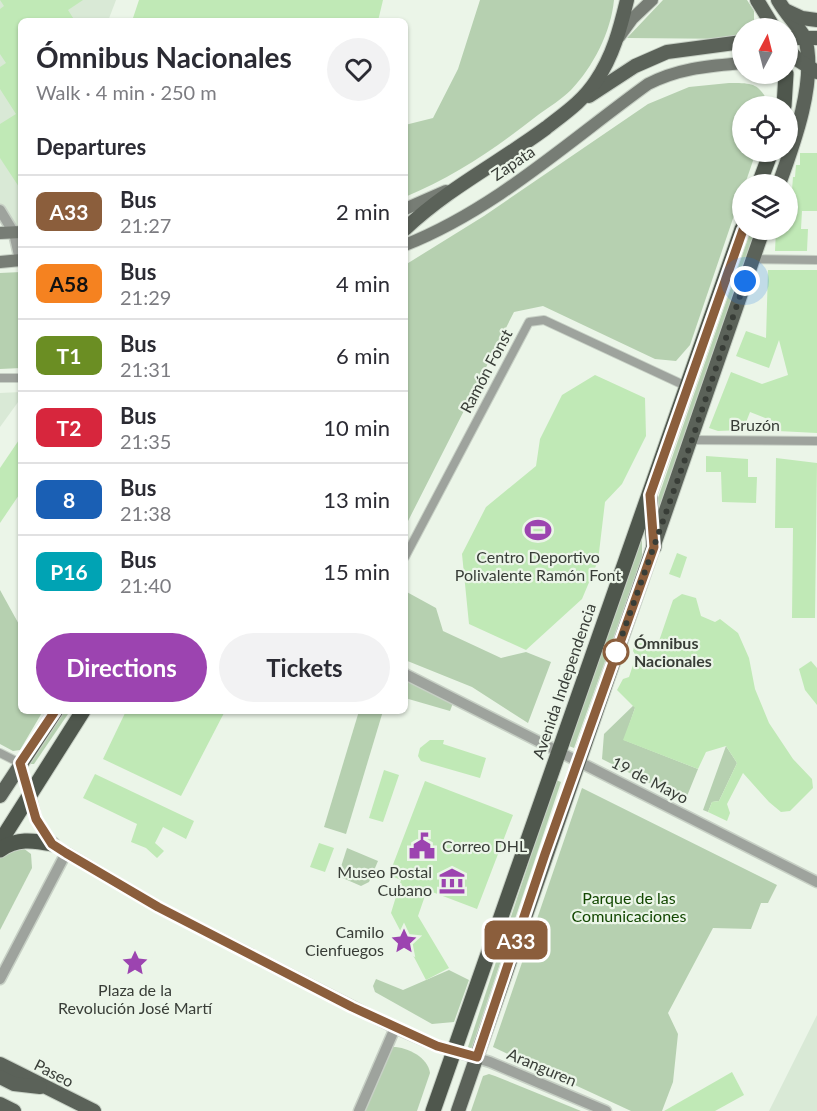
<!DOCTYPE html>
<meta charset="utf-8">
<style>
:root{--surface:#fff;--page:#f2f2f3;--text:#2b2b33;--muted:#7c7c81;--line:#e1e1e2;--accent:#9c44b0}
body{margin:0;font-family:Lato,sans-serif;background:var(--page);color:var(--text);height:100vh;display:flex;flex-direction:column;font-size:22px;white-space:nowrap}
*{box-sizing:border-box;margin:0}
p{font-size:20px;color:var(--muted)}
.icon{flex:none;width:33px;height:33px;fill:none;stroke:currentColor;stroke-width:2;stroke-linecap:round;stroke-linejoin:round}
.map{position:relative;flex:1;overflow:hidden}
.panel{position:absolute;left:18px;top:18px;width:390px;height:696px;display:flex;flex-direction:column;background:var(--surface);border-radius:9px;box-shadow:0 2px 4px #0004}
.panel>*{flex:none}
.badge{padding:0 12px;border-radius:9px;font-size:21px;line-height:39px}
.needle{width:39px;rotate:7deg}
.tools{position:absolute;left:732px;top:18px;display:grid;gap:12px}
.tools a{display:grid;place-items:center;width:66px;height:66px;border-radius:50%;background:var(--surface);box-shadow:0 2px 4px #0004;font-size:30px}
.you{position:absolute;width:30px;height:30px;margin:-15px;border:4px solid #fff;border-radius:50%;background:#1a73e8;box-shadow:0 0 0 9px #1a73e833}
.map>.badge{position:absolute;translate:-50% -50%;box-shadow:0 0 0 3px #fff}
h2{padding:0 18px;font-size:22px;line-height:54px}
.round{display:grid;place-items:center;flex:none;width:63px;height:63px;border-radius:32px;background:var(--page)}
.headline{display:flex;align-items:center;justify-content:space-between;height:102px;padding:0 18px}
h1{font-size:28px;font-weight:700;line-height:45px}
.primary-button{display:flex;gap:12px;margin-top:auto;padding:12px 18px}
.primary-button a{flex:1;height:69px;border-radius:36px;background:var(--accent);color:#fff;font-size:24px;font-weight:700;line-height:69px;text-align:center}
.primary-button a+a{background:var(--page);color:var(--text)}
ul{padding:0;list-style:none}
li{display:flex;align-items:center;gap:18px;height:72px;padding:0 18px;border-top:2px solid var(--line)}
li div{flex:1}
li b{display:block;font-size:22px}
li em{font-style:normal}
li .badge{min-width:66px;font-weight:700;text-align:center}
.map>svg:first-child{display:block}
.built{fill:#d9e9d6}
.green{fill:#b6d0b0}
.building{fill:#c0e9b6}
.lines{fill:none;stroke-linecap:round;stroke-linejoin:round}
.minor-casing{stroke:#c7d0c5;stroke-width:10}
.tertiary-casing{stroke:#c7d0c5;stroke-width:13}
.secondary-casing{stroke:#c7d0c5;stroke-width:14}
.primary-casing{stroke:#c7d0c5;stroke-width:16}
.trunk-casing{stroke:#c7d0c5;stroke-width:17}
.minor{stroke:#9ea39d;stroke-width:8}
.tertiary{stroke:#9ea39d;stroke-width:10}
.secondary{stroke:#777d75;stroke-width:12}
.primary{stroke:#5b6259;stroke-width:14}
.trunk{stroke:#4f574d;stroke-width:15}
.line-casing{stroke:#fff;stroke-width:14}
.line{stroke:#8b5e3c;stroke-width:9}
.walk{stroke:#383d37;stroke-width:6;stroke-dasharray:0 10.8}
.stop-dot{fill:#fff;stroke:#8b5e3c;stroke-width:3}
.labels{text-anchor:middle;stroke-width:4.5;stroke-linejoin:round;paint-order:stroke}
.street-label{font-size:16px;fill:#383d37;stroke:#ebf5e8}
.poi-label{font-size:16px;fill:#383d37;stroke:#ebf5e8}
.stop-label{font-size:16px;font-weight:bold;fill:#383d37;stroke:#ebf5e8;text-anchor:start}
.park-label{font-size:16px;fill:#124700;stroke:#ebf5e8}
</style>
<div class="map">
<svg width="817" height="1111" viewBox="0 0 817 1111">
<rect width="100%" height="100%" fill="#ebf5e8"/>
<!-- built -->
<g class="built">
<polygon points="0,0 116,0 108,21 21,21 21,232 0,210"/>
<polygon points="21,392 21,398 0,427 0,393"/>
<polygon points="817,1015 817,1111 769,1111"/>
</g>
<!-- green -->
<g class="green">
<path d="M480 0H614C611 32 593 67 571 90 562 99 549 107 538 115 496 148 454 177 405 197V125L433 118 458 69Z"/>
<polygon points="663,0 747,0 754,11 754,27 742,28 742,39 627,38"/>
<path d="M729 83C754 83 759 83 770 106H742V152H756L745 184H742V192L690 345 676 361 655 359 543 306 514 312 405 527V265L484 216 648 104 689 87Z"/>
<polygon points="751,230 758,230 658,517 658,498"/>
<polygon points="21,272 21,368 0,369 0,273"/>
<polygon points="642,538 642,558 574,748 569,746"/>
<polygon points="0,590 21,628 21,711 43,711 20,750 13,751 0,744"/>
<polygon points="405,591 436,608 443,631 501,658 526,652 551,662 528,723 472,687 405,660"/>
<polygon points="405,680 453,703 450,711 405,698"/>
<polygon points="637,702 624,740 698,769 685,801 602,759 604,734"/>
<polygon points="64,711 70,711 34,764 31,764 31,758"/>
<polygon points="359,711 383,711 346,834 324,827"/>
<polygon points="726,746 737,763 719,801 712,802 708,812 703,810"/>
<polygon points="556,780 561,782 471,1050 468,1047"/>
<polygon points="582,788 777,885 768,903 761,903 751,929 713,928 668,1013 678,1034 673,1082 662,1111 631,1111 493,1047"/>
<polygon points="23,848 31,854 32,868 0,930 0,857 6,852"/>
<polygon points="347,848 378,861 369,882 361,886 338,876"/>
<polygon points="449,970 469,980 454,1022 432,1024 375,992 373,986 376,979 403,990"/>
<path d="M391 1047C406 1046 428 1057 430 1073L417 1111H362Z"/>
<polygon points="489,1074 495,1076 581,1111 471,1111 483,1076"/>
</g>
<!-- building -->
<g class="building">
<polygon points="0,0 83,0 68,10 75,21 21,21 21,190 0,158 0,124 16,114 0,89 0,67 6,63 0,54 0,9 4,6"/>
<polygon points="139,0 383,0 378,21 132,21"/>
<polygon points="800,153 817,153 817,211 802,211 801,229 808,229 807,251 775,251 776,230 788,230 788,190 792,190 793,177 795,177 796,165 800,165"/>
<polygon points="768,270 817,270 817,433 778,431 778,423 750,412 743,430 718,431 709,428 731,372 762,384 788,375 779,340 769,368 736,356 746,331 766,338"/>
<polygon points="595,375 645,398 646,436 622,484 605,502 598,561 582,599 526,650 469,624 462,554 486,507 536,466 540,439 562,395"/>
<polygon points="21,437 21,492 0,523 0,468"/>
<polygon points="706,456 748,459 748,477 757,477 756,503 722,502 721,472 706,472"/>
<polygon points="776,458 817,463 815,618 792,618 793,528 775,528"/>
<polygon points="677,553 687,557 680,578 669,574"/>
<polygon points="682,594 696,598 701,616 715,622 720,619 738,633 749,658 755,689 769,723 793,759 812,779 813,788 790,811 781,812 769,802 743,773 727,804 730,813 727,821 708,812 712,802 719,801 737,763 726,746 706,752 698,769 623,740 635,708 617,690 623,679 629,677 636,656 633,651 635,643 658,644 673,600"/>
<polygon points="811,661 817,668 817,705 805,690 799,669"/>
<polygon points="126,711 225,711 181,796 103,759"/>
<polygon points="430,740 444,740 443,744 486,758 480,778 421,761 418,756 420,748"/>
<polygon points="384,770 399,775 383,822 369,818"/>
<polygon points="95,774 194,821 186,839 163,827 155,843 164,851 157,858 146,848 131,842 137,824 83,798"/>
<polygon points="425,781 513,815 477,909 427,890 418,916 449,968 426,980 391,913 401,880 389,875"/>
<polygon points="319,843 334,848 325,872 310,867"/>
<polygon points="732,1072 744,1095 715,1111 664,1111"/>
</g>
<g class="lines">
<!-- minor casing -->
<g class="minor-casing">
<g id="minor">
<polyline points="753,259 817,260"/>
<polyline points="0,378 21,378"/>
<polyline points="692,440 817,441"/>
<polyline points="405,557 529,322 544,320 688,387"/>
<polyline points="0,753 20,763 30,794"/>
</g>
</g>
<!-- tertiary casing -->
<g class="tertiary-casing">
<g id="tertiary">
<polyline points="0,210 14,233 20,260"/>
<polyline points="405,674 817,882"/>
<polyline points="30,794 36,819 52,844 158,907 395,1028 437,1046 490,1062 606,1111"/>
<polyline points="0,979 66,853"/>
<polyline points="359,1111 395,1028"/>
</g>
</g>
<!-- secondary casing -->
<g class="secondary-casing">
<g id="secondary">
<polyline points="619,37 632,19 652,0"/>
<polyline points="405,209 446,191"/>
<polyline points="0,233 21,232"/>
<path d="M405 245C496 209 570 140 648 84 679 68 709 66 742 63"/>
<polyline points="0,262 21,260"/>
</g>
</g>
<!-- primary casing -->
<g class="primary-casing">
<g id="primary">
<polyline points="757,0 774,28"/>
<path d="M778 0C786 14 797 25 805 38 817 80 794 143 779 184"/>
<polyline points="787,11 802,18 817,20"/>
<polyline points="788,38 817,38"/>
<polyline points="788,49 798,60 817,72"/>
<polyline points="589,96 635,66 667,52 742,42"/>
<path d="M405 229C447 189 500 162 546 128 565 113 583 101 596 81 613 56 620 29 627 0"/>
<polyline points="0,796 56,711"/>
<polyline points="0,1064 94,1111"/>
<polyline points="0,1077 14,1084 40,1087"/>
<polyline points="0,1104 14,1111"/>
<polyline points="458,1111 763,230"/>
</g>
</g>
<!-- trunk casing -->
<g class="trunk-casing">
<g id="trunk">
<polyline points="784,106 786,74"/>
<polyline points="759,184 771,152"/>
<polyline points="650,499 654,547"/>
<polyline points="0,842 83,711"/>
<path d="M0 850C16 838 33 840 52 844"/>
<polyline points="433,1111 742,229"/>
</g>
</g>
<!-- minor -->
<use href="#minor" class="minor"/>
<!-- tertiary -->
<use href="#tertiary" class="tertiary"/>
<!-- secondary -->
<use href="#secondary" class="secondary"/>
<!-- primary -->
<use href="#primary" class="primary"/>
<!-- trunk -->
<use href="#trunk" class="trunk"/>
</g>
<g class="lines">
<!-- line casing -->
<g class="line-casing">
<polyline id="line" points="55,711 20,763 36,819 52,844 66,853 158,907 352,1007 437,1046 477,1057 545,854 654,547 650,495 743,230"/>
</g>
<!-- line -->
<use href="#line" class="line"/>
<!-- walk -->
<polyline class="walk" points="616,652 614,658 692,440 745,281"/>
</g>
<!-- icons -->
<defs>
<g id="stadium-bare" transform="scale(2.07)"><path d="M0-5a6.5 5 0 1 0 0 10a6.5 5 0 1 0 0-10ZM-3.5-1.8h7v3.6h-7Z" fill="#9c44b0" stroke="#ebf5e8" stroke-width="2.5" paint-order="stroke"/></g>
<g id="civic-bare" transform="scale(2.07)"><path d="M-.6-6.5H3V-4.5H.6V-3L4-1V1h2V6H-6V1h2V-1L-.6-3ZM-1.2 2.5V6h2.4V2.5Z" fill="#9c44b0" stroke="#ebf5e8" stroke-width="2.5" paint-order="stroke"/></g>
<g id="museum-bare" transform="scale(2.07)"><path d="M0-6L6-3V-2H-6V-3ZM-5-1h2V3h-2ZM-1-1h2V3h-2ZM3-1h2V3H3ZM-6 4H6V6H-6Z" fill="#9c44b0" stroke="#ebf5e8" stroke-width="2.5" paint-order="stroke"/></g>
<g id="sight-bare" transform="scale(2.07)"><path d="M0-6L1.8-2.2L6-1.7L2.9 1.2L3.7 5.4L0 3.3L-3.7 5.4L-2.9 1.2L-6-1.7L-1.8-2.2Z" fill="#9c44b0" stroke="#ebf5e8" stroke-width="2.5" paint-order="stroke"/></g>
</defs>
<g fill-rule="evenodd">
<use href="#stadium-bare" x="538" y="530"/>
<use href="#civic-bare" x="422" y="846"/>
<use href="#museum-bare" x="452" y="881"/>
<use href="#sight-bare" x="404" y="941"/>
<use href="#sight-bare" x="135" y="963"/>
</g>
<!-- markers -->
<circle class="stop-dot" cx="616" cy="652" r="12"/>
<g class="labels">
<!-- street labels -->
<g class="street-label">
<text transform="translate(513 163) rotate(-34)" y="6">Zapata</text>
<text transform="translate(486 371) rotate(-62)" y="6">Ramón Fonst</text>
<text x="755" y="431">Bruzón</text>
<text transform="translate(564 681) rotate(-71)" y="6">Avenida Independencia</text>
<text transform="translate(650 780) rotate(27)" y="6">19 de Mayo</text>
<text transform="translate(542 1067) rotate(23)" y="6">Aranguren</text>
<text transform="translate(54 1073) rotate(27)" y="6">Paseo</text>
</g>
<!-- poi labels -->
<g class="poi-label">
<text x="538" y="563">Centro Deportivo<tspan x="538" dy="18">Polivalente Ramón Font</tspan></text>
<text x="442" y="852" text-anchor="start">Correo DHL</text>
<text x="432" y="878" text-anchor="end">Museo Postal<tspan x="432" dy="18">Cubano</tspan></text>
<text x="384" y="938" text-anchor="end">Camilo<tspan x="384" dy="18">Cienfuegos</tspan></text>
<text x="135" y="996">Plaza de la<tspan x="135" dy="18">Revolución José Martí</tspan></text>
</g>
<!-- stop labels -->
<g class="stop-label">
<text x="634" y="649">Ómnibus<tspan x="634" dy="18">Nacionales</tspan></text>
</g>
<!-- park labels -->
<g class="park-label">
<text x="629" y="904">Parque de las<tspan x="629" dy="18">Comunicaciones</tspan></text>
</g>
</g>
</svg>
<div class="tools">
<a><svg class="needle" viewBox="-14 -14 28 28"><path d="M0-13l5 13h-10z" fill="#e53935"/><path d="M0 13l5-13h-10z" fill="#7c7c81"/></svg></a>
<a><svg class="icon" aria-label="locate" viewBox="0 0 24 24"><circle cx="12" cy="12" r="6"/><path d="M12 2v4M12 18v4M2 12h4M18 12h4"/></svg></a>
<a><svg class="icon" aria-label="layers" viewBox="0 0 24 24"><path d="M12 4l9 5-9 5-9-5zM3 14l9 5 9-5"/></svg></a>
</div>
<div class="you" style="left:745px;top:281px"></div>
<b class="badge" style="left:516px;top:940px;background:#8b5e3c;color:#fff">A33</b>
<section class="panel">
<div class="headline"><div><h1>Ómnibus Nacionales</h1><p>Walk · 4 min · 250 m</p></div><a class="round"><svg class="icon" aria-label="heart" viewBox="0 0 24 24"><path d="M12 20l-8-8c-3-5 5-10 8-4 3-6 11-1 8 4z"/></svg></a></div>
<h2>Departures</h2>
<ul>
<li><span class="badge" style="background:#8b5e3c;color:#fff">A33</span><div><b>Bus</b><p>21:27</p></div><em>2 min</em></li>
<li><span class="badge" style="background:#f58220;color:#111">A58</span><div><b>Bus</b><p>21:29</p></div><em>4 min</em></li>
<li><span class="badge" style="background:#6b8e23;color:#fff">T1</span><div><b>Bus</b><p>21:31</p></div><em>6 min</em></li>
<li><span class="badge" style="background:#d7263d;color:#fff">T2</span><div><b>Bus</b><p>21:35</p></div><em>10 min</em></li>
<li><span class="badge" style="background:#1a5fb4;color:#fff">8</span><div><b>Bus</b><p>21:38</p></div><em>13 min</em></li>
<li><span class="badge" style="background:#00a3b4;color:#fff">P16</span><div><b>Bus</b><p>21:40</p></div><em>15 min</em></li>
</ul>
<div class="primary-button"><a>Directions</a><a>Tickets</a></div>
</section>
</div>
